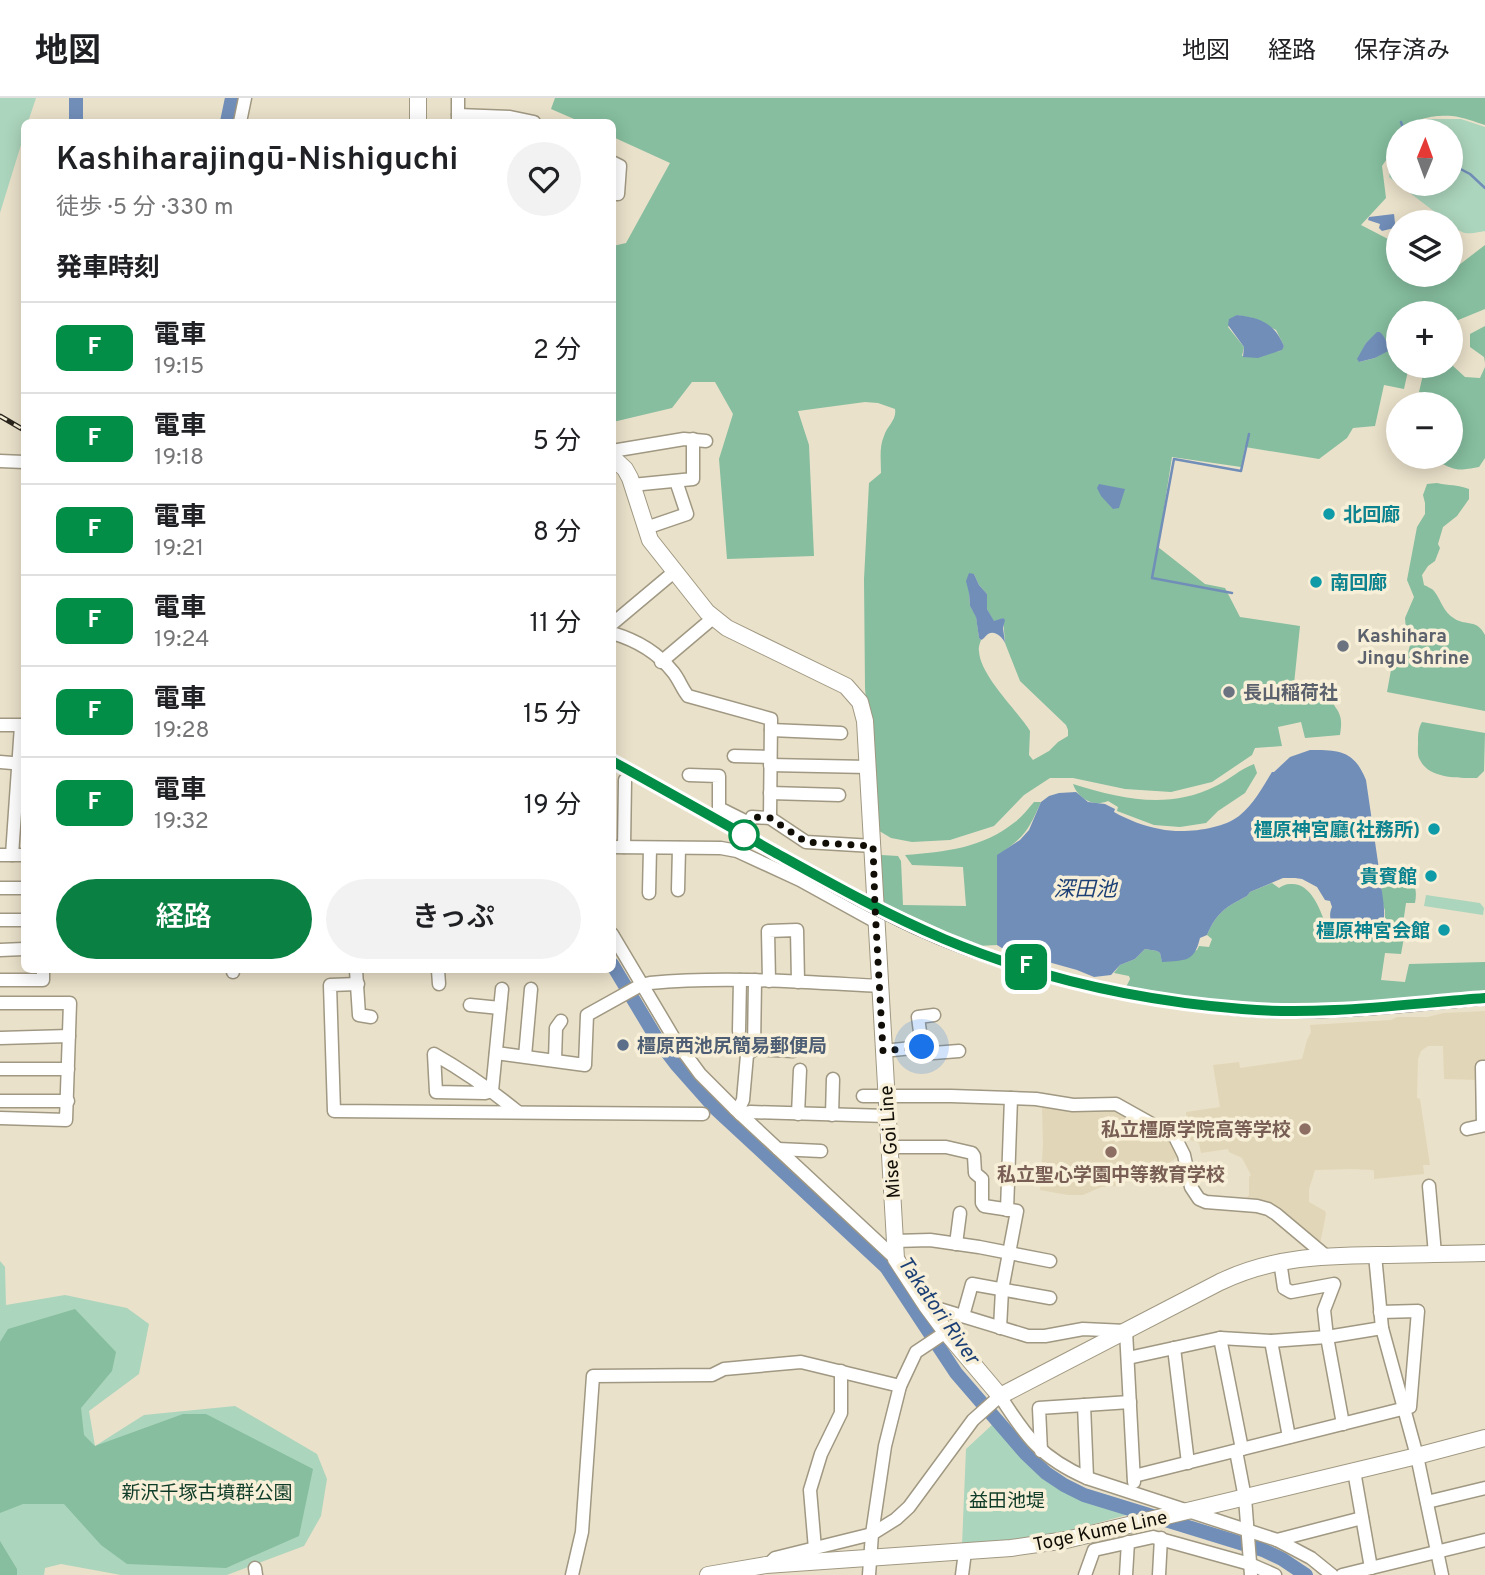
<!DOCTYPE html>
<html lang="ja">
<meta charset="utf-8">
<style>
:root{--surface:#fff;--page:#f2f2f2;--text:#202124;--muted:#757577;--line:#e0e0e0;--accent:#0b8043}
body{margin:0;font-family:Overpass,"Noto Sans JP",sans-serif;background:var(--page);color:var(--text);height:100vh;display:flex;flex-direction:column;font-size:26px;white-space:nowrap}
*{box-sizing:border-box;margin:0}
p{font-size:23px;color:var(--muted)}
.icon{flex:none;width:38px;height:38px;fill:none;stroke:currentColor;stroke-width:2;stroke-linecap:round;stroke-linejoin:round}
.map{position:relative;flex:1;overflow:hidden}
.sheet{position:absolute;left:21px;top:21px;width:595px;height:854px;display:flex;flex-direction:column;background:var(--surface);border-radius:10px;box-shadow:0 4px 18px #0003}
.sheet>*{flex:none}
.badge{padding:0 14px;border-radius:10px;font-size:24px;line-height:46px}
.needle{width:46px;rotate:1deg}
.tools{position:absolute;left:1386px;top:21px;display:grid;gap:14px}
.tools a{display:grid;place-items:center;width:77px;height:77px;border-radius:50%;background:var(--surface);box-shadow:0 4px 18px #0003;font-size:35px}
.you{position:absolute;width:35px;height:35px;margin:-18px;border:5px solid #fff;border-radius:50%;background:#1a73e8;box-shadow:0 0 0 10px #1a73e833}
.map>.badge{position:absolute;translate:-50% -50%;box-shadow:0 0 0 4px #fff}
h2{padding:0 35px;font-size:26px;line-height:63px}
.round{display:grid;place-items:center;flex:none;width:74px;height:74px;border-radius:37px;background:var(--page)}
.head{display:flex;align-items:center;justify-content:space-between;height:119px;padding:0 35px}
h1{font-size:33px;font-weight:600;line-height:52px}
.action{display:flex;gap:14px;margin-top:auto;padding:14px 35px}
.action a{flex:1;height:80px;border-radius:42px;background:var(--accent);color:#fff;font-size:28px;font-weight:600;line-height:80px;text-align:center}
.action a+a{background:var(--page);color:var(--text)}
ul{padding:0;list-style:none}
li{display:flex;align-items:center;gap:21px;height:91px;padding:0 35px;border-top:2px solid var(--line)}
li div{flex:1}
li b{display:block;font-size:26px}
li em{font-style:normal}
li .badge{min-width:77px;font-weight:700;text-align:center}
header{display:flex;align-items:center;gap:42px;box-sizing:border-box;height:98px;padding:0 35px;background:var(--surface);border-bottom:2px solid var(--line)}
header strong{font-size:33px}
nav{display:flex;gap:38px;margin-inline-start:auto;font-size:24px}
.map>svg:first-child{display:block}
.built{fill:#e1d6b7}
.green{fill:#acd5bd}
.forest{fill:#86be9f;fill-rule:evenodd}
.water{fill:#718eb9}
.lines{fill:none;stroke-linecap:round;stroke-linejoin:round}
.stream{stroke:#718eb9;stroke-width:2.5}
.river{stroke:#718eb9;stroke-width:14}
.minor-casing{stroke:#a09882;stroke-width:15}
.major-casing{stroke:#a09882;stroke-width:18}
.minor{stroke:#fff;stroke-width:12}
.major{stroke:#fff;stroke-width:16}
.rail-casing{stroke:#2a261d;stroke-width:5}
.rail{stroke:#f7efd7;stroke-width:2.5;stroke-dasharray:8;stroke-linecap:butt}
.line-casing{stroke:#fff;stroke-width:16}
.line{stroke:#028e46;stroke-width:10}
.walk{stroke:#110e07;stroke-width:7;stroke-dasharray:0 12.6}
.culture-dot{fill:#0f9aa8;stroke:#f7efd7;stroke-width:2.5}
.worship-dot{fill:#6b7280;stroke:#f7efd7;stroke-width:2.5}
.stop-dot{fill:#fff;stroke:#028e46;stroke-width:3.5}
.service-dot{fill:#5c6f8a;stroke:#f7efd7;stroke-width:2.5}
.education-dot{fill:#8d6e63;stroke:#f7efd7;stroke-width:2.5}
.labels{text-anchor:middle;stroke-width:7;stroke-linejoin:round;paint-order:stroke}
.culture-label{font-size:19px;font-weight:bold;fill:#0d838f;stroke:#f7efd7;text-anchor:end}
.worship-label{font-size:19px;font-weight:bold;fill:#5b616d;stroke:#f7efd7;text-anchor:start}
.service-label{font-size:19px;font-weight:bold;fill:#4e5e75;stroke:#f7efd7;text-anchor:start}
.education-label{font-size:19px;font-weight:bold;fill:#785e54;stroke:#f7efd7;text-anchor:end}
.street-label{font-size:19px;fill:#110e07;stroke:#f7efd7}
.park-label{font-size:19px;fill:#0f3c28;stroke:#f7efd7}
.water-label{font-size:21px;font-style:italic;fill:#1c4076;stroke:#f7efd7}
</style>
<header>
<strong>地図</strong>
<nav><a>地図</a><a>経路</a><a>保存済み</a></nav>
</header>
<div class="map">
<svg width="1485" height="1477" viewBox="0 0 1485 1477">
<rect width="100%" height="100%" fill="#eae1ca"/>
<!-- built -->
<g class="built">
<polygon points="1485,913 1485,967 1479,982 1444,981 1443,948 1428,948 1421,953 1418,961 1417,1000 1420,1001 1430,1067 1423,1067 1424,1076 1374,1081 1374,1073 1372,1072 1352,1071 1315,1072 1309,1091 1309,1104 1325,1113 1326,1116 1320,1146 1245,1102 1249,1097 1249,1079 1251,1077 1242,1060 1229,1054 1228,1051 1201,1055 1199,1045 1185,1040 1181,1043 1174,1033 1187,1030 1186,1014 1220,1009 1213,967 1239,964 1240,970 1302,961 1307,942 1311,934 1310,927 1391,922 1397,919 1427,919 1444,915"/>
<polygon points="1042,1009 1052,1009 1053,1011 1113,1009 1168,1037 1180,1058 1155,1073 1149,1074 1136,1081 1114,1088 1101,1089 1083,1097 1068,1097 1040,1092 1043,1046"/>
</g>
<!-- green -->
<g class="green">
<polygon points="0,0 36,0 28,24 24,24 24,37 0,115"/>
<path d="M1428 21H1461L1485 29V133C1467 136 1466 138 1451 127V124H1448L1389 79 1392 62 1398 53V86H1451V33H1413L1418 26Z"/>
<polygon points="1426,797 1480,805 1484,810 1483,817 1424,808"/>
<polygon points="0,1163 5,1169 6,1207 65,1197 127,1210 149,1226 139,1276 89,1313 95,1348 144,1317 235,1308 317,1356 327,1381 321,1418 304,1448 227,1477 121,1477 61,1466 45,1470 44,1477 0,1477"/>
<path d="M993 1326C1009 1343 1025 1363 1044 1378 1068 1398 1100 1409 1130 1416L1029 1444 962 1447 966 1351Z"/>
</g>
<!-- forest -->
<g class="forest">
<path d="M555 0H1485V27C1475 24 1463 19 1452 18 1436 17 1415 19 1406 33H1398V45L1382 68 1386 100 1361 127 1388 141 1398 134V177H1451V168L1459 167 1485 147V211L1451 225V215H1398V268H1409L1404 291 1384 287 1375 328 1353 330 1347 340 1319 361 1245 349 1241 369 1172 359 1158 449 1205 486 1225 490 1240 519 1300 528 1294 586 1336 591 1334 607C1342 618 1342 623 1340 637L1305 640 1301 624 1278 629 1282 648 1255 650 1252 657 1212 684 1171 694 1125 691 1073 680H1050L1024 697 994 728 950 742 912 744 891 740 876 731 865 590 864 481 869 385 881 375C881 363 879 349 884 338 887 328 897 322 895 311L878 305 865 304 798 313 809 347 814 458 727 461 719 361 733 316 715 284H692L672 310 613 324V148L626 145 670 65 613 39 612 24H581L551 11ZM1237 217 1252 220 1276 232 1284 248 1280 253 1242 258 1244 249 1228 229ZM1380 234 1386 243 1389 251 1375 260 1359 264 1366 245ZM974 476 979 487 987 496V511L994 524 1003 520 1005 545 1020 583 1066 627 1068 632V638L1058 644 1049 653 1033 662 1029 657 1030 633C1018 613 980 578 979 553 978 550 980 545 981 542L979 540 976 518 970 508 969 495Z"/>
<polygon points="1485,228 1485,265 1484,259 1470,249 1470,236"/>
<path d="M1451 241 1455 257 1453 268 1465 279 1480 280 1485 269V360L1479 369C1458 373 1456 373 1437 363V359H1451V306H1437L1439 299 1419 294 1425 268H1451Z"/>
<path d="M1437 385C1450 388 1456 386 1469 391V401L1457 418 1443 429 1438 446 1440 450 1435 463 1428 468 1422 477 1424 487C1426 488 1433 491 1434 493 1442 503 1442 513 1455 521 1467 528 1477 521 1485 537V613L1387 594 1391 572 1408 555 1411 543 1406 532 1405 520 1414 499 1407 482 1417 429 1425 416V405L1423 397 1427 386Z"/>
<path d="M1422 624 1485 635 1484 673 1477 680C1459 680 1429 681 1420 662 1417 658 1418 650 1418 645 1418 637 1418 631 1422 624Z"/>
<path d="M1254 666 1257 675 1245 695 1218 713 1206 725 1180 729 1154 727 1117 713 1118 709 1108 703C1093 709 1078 701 1073 686 1122 701 1168 712 1216 688 1229 682 1240 671 1254 666Z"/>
<path d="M1034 704H1041C1027 735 1025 738 997 758V847L978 848 879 803V762L881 757 898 758 901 763 903 807 966 808 963 769 912 767 905 757C945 754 983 750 1015 724 1022 719 1028 711 1034 704Z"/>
<path d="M1396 779C1414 778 1418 789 1415 805H1406L1402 833 1405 834 1401 856 1385 855 1381 882 1405 884 1409 866 1485 864V896C1437 900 1388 905 1340 907 1268 911 1196 902 1125 891L1130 881 1129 878 1114 875 1120 867 1135 861 1145 851 1157 853 1160 855 1162 863 1197 852 1199 848 1209 849 1212 841 1207 837C1217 814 1226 809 1247 798L1250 794 1272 785 1279 790C1282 788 1286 786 1290 786 1310 784 1320 810 1325 825L1330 826 1335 835C1346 836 1355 827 1366 827 1368 826 1377 829 1379 829L1382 828 1385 821V813L1382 802 1381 785Z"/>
<polygon points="75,1211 116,1254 112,1273 81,1310 84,1337 95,1348 183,1316 206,1316 313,1371 299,1438 226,1470 127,1466 101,1447 64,1406 23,1406 0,1415 0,1244 8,1231"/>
<polygon points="0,1443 17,1471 17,1477 0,1477"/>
</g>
<!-- water -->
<g class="water">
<polygon points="1394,116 1395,125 1394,130 1382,133 1379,130 1380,126 1368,122 1369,119"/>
<path d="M1237 217C1261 220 1274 225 1284 248L1282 252 1258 260 1243 259 1244 249 1228 227 1229 221Z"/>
<path d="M1377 234H1380C1385 239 1389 247 1388 253L1375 260 1359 264 1357 261 1366 245Z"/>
<polygon points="1099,386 1125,391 1119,410 1113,411 1101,398 1097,390"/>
<path d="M969 475 974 476 979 487 987 496V511L994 523 1003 520 1005 522 1003 530 1005 545C1002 539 995 532 988 536 985 538 984 541 981 542L979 540 976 519 970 508 969 495 966 483Z"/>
<path d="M1310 652C1339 652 1354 652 1366 682L1381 785C1382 799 1387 816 1382 828 1375 829 1371 826 1364 827 1354 829 1345 837 1335 835 1331 827 1328 817 1332 809L1330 803 1325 802 1317 789 1302 781 1295 780H1283L1250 794 1247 798C1226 809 1217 814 1207 837L1200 840C1194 865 1185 862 1162 864L1160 855 1157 853 1145 851 1135 861 1120 867 1111 877 1094 879 1077 872 1005 852 997 847V757L1020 742 1029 732 1041 704 1049 698 1059 695 1076 694 1088 704 1105 706 1115 711 1114 714C1128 722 1144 728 1160 731 1182 736 1221 732 1239 718 1254 706 1262 690 1272 674H1274L1290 659Z"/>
</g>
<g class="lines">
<!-- stream -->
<g class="stream">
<polyline points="1401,24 1404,33"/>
<polyline points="1451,66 1470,76 1485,90"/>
<polyline points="1232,495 1152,480 1174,361 1241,373 1249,336"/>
</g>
<!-- river -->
<g class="river">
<polyline points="76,24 76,0"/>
<polyline points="227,24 232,0"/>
<polyline points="612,866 657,941 676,966 715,1010 886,1169 956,1275 1026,1356 1046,1375 1064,1387 1084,1397 1263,1452 1282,1461 1306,1477"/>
</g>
<!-- minor casing -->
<g class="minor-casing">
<g id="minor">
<polyline points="458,17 510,19 534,24"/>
<polyline points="240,24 245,0"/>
<polyline points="458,24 458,0"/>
<polyline points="612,64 620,68 618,96 612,96"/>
<polyline points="612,353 684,341 706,343"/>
<polyline points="0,363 24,364"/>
<polyline points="632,387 693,381 693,341"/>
<polyline points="646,430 687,416 676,383"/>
<polyline points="612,526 674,474"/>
<path d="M612 535C636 542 658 555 673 574 679 581 682 591 688 598L771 621 770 720"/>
<polyline points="661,564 713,520"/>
<polyline points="0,627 24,627"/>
<polyline points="771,632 841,635"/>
<polyline points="734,658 770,659"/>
<polyline points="0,664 24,666"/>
<polyline points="770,667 868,669"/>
<polyline points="689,677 719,678 719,710 749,725 752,719 770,720 806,744 873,748"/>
<polyline points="770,695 839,697"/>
<polyline points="612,749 721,750 737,753 800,782 876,824"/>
<polyline points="624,749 625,682"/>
<polyline points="0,757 24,757"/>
<polyline points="12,757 21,628"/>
<polyline points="0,790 24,790"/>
<polyline points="678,792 679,750"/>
<polyline points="649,795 650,750"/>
<polyline points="0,822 24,822"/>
<polyline points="612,836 675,942 700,976 735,1011 896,1161"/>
<polyline points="0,852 24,851"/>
<polyline points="356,872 359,917 371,919"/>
<polyline points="438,872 439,886"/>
<polyline points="233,874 233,872"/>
<polyline points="0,882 43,882 43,872"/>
<polyline points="769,883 768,833 797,832 798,884"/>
<polyline points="358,886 330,887 334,1013 703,1016"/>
<path d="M502 891 492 993 485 995 436 994 434 956C464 973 491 992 518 1014"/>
<polyline points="0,905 70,905 66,1022 0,1020"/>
<polyline points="470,907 500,910"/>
<polyline points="739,933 740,882"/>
<polyline points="0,940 69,938"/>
<polyline points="922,949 918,919 934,917"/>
<polyline points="754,951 793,953"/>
<polyline points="883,953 922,949 923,952 933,955 959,953"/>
<path d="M496 955 585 967 587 917 641 887 650 885C726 878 803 884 879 888"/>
<polyline points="525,958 531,891"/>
<polyline points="555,962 556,930 561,923"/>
<polyline points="0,971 68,971"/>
<polyline points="863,998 951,998 1036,1001 1073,1007 1116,1006 1175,1039 1184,1057 1191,1089 1199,1101 1206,1104 1257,1108 1268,1111 1276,1116 1326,1158"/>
<polyline points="0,1003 68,1003"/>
<polyline points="735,1011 740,1008 743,1002 747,957 754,951 755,882"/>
<polyline points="740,1016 751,1014 887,1018"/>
<polyline points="798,1016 800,972"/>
<polyline points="832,1017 833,981"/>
<polyline points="1483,1026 1482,969 1485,969"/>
<polyline points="1467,1031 1485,1027"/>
<polyline points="890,1049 946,1049 972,1055 974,1058 975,1075 982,1081 982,1105 984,1108 1017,1113 1002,1192 1000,1230"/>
<polyline points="778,1051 821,1053"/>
<polyline points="1429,1088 1435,1156"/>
<polyline points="1007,1112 1011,1000"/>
<polyline points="895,1143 930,1142 979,1149 1050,1163"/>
<polyline points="956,1146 960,1115"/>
<polyline points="1375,1157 1382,1230 1417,1358 1442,1477"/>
<polyline points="1280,1163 1284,1190 1291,1194 1334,1186 1324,1212 1327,1239 1343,1326"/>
<polyline points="926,1207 1028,1238 1045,1238 1083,1231 1126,1233 1134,1384"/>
<polyline points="963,1218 972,1186 1050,1200"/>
<polyline points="1220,1240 1242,1351"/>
<polyline points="1271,1243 1289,1339"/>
<polyline points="1174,1250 1188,1365"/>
<polyline points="1128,1260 1220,1240 1271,1243 1327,1239 1382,1230"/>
<polyline points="1084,1307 1087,1380"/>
<polyline points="1041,1353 1039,1310 1130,1304"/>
<polyline points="1236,1353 1245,1400 1251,1477"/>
<polyline points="1354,1373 1371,1470"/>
<polyline points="1134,1378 1410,1309 1418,1213 1380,1214"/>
<polyline points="1427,1404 1485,1390"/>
<polyline points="1277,1442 1362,1420"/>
<polyline points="815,1451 810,1392 821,1356 841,1315 841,1273"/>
<path d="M772 1463 775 1460 872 1436 896 1421 909 1409 973 1322 1000 1298C1026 1339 1041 1360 1087 1380L1277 1442 1311 1460 1332 1477"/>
<polyline points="255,1470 256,1477"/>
<polyline points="572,1477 582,1434 593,1278 712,1277 724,1271 801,1264 900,1288"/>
<polyline points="869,1477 872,1436 885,1348 900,1288 916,1254 946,1234"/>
<polyline points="962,1477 965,1454"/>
<polyline points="1085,1477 1094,1452 1153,1439 1250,1466 1275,1477"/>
<polyline points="1126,1477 1128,1444"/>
<polyline points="1159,1477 1161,1440"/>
<polyline points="1342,1477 1485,1442"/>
</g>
</g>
<!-- major casing -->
<g class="major-casing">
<g id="major">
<polyline points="418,0 418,24"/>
<path d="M612 359 625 371 630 380 650 442 707 514 727 530 846 588 860 604 865 623 896 1161 926 1207 946 1234 1000 1298 1220 1184C1275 1158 1323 1158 1383 1157 1417 1156 1451 1156 1485 1155"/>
<polyline points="708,1477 766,1467 1011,1450 1066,1442 1417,1358 1485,1340"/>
</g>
</g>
<!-- minor -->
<use href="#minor" class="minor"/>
<!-- major -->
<use href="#major" class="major"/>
<!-- rail casing -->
<g class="rail-casing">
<g id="rail">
<polyline points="0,318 24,332"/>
<path d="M612 668C669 700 727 731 784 764 826 789 869 813 914 834 988 868 1068 889 1147 903 1179 908 1210 914 1242 916 1322 923 1405 912 1485 905"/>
</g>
</g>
<!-- rail -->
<use href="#rail" class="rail"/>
</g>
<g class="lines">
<!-- line casing -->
<g class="line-casing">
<path id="line" d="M612 663C666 693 720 723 774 754 830 785 885 816 944 841 1037 880 1141 903 1242 911 1322 918 1405 906 1485 900"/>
</g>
<!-- line -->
<use href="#line" class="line"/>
<!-- walk -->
<polyline class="walk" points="744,737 752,719 770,720 806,744 873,748 875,809 883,953 922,949"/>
</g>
<!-- markers -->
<g class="culture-dot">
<circle cx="1329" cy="416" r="7"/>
<circle cx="1316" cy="484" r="7"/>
<circle cx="1434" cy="731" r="7"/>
<circle cx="1431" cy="778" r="7"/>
<circle cx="1444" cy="832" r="7"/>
</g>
<g class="worship-dot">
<circle cx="1343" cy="548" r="7"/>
<circle cx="1229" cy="594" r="7"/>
</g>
<circle class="stop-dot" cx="744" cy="737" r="14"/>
<circle class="service-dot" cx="623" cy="947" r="7"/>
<g class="education-dot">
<circle cx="1305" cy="1031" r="7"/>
<circle cx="1111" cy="1054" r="7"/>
</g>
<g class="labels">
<!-- culture labels -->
<g class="culture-label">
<text x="1343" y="423" text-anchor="start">北回廊</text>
<text x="1330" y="491" text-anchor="start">南回廊</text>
<text x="1420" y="738">橿原神宮廳(社務所)</text>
<text x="1417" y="785">貴賓館</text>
<text x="1430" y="839">橿原神宮会館</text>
</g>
<!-- worship labels -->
<g class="worship-label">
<text x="1357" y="544">Kashihara<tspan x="1357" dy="22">Jingu Shrine</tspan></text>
<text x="1243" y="601">長山稲荷社</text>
</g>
<!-- service labels -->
<g class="service-label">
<text x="637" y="954">橿原西池尻簡易郵便局</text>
</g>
<!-- education labels -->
<g class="education-label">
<text x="1291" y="1038">私立橿原学院高等学校</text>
<text x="1111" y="1083" text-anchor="middle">私立聖心学園中等教育学校</text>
</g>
<!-- street labels -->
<g class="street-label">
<text transform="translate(889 1044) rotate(-94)" y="7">Mise Goi Line</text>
<text transform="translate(1100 1432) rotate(-12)" y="7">Toge Kume Line</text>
</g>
<!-- park labels -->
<g class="park-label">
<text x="207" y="1401">新沢千塚古墳群公園</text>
<text x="1007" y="1409">益田池堤</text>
</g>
<!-- water labels -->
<g class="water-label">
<text x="1085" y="798">深田池</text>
<text transform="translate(939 1212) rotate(55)" y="7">Takatori River</text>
</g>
</g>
</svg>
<div class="tools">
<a><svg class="needle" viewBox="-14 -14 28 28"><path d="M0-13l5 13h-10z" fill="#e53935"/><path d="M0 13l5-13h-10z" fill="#757577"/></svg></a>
<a><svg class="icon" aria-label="layers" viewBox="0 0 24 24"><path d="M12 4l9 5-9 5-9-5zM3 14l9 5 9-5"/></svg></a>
<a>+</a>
<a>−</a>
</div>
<div class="you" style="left:922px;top:949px"></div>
<b class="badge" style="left:1026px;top:869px;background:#028e46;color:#fff">F</b>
<section class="sheet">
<div class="head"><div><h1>Kashiharajingū-Nishiguchi</h1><p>徒歩 · 5 分 · 330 m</p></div><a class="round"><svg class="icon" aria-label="heart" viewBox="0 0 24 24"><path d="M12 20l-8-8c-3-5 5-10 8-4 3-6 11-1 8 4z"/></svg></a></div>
<h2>発車時刻</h2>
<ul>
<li><span class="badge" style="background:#028e46;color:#fff">F</span><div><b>電車</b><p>19:15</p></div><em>2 分</em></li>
<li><span class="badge" style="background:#028e46;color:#fff">F</span><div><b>電車</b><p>19:18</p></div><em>5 分</em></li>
<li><span class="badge" style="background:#028e46;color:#fff">F</span><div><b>電車</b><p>19:21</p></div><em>8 分</em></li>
<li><span class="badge" style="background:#028e46;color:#fff">F</span><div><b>電車</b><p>19:24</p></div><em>11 分</em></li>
<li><span class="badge" style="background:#028e46;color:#fff">F</span><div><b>電車</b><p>19:28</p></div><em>15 分</em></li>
<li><span class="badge" style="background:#028e46;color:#fff">F</span><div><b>電車</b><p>19:32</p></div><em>19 分</em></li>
</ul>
<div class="action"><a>経路</a><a>きっぷ</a></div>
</section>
</div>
